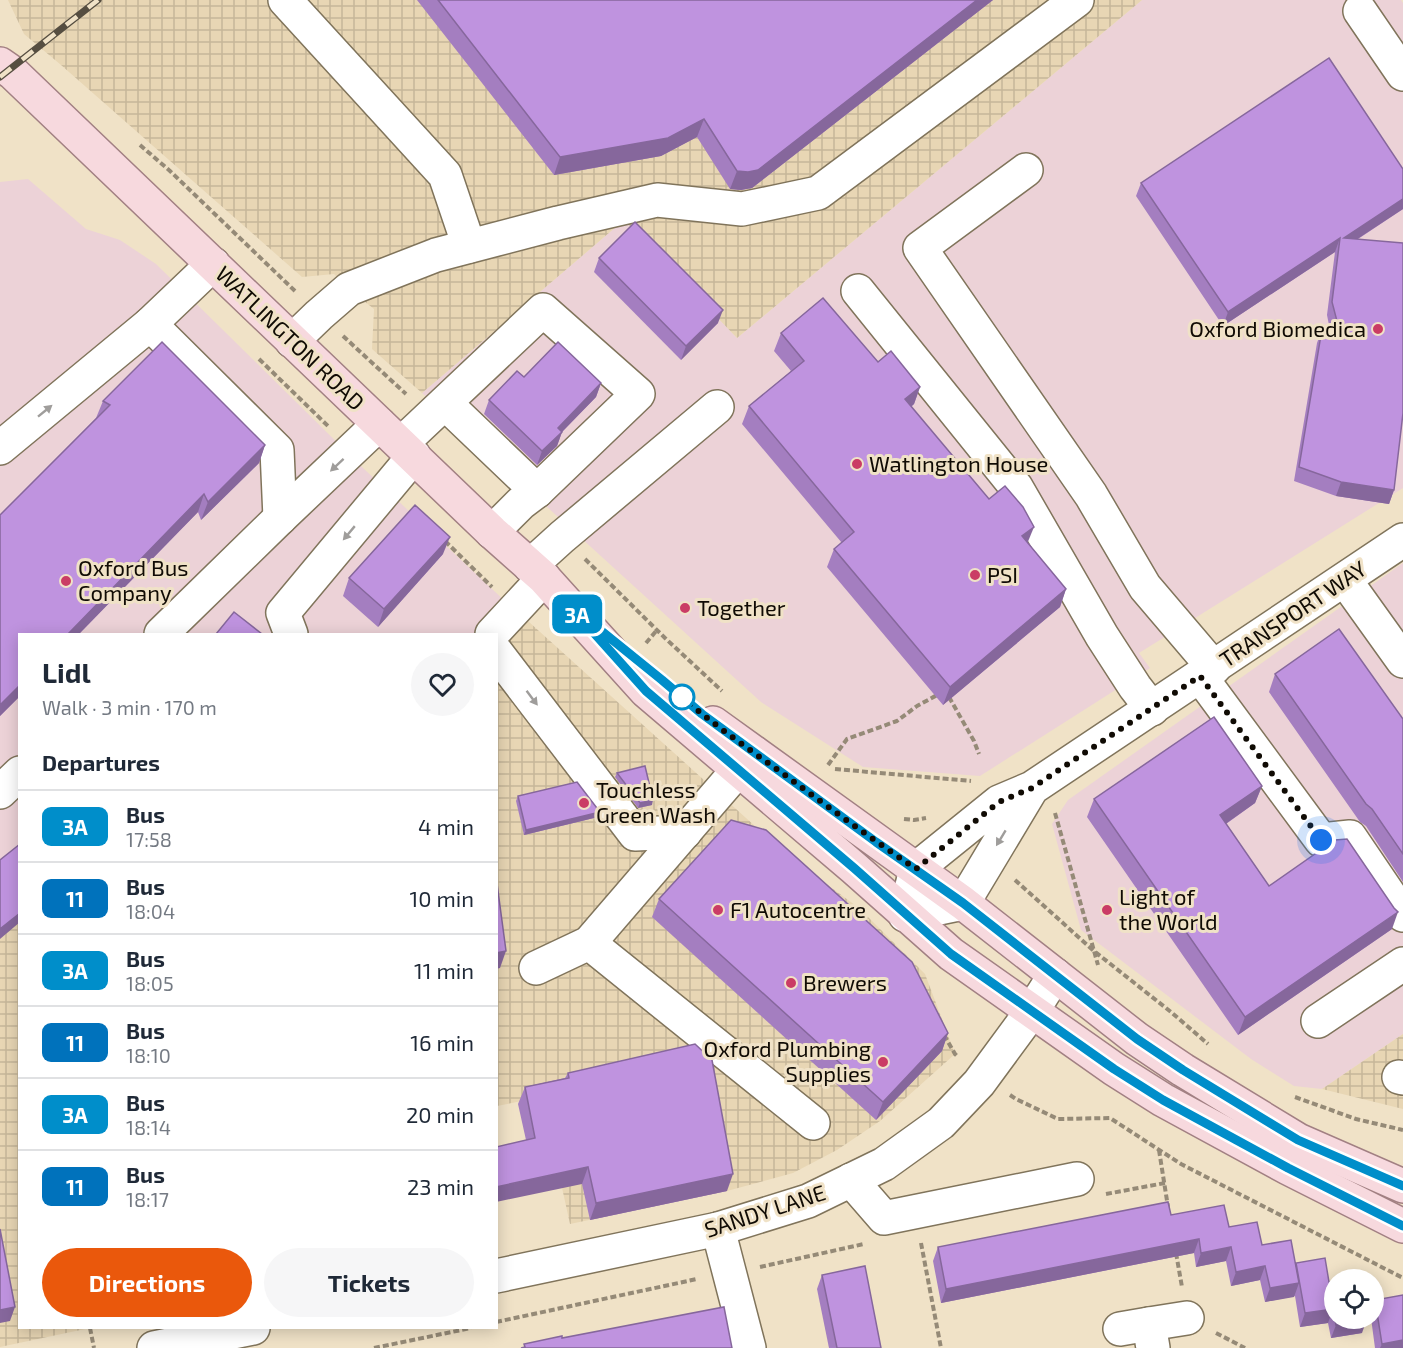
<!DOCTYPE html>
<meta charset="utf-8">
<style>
:root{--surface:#fff;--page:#f6f6f7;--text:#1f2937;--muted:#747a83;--line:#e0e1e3;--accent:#ea580c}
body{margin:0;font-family:"Exo 2",sans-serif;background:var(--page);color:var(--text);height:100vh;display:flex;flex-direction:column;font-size:22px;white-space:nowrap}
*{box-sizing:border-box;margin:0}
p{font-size:20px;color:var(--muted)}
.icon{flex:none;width:33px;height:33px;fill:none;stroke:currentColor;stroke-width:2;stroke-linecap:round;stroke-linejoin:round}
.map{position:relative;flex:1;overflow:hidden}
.side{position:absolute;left:18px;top:633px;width:480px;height:696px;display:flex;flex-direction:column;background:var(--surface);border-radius:0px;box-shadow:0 3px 15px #0003}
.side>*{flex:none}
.badge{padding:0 12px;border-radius:9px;font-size:21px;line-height:39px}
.fabs{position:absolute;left:1324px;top:1269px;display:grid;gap:12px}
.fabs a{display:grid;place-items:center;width:60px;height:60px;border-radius:50%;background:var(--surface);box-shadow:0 3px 15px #0003;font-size:30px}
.you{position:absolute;width:30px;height:30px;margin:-15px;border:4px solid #fff;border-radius:50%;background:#1a73e8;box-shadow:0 0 0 9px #1a73e833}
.map>.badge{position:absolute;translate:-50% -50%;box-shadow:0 0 0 3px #fff}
h2{padding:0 24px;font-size:22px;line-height:54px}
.round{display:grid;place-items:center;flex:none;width:63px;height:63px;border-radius:32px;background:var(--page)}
.head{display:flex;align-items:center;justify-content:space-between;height:102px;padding:0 24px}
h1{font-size:28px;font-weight:700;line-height:45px}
.cta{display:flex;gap:12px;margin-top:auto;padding:12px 24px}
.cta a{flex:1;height:69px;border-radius:36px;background:var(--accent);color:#fff;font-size:24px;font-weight:700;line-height:69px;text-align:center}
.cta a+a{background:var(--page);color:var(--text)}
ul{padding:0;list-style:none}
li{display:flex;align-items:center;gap:18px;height:72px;padding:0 24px;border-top:2px solid var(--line)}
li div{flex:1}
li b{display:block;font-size:22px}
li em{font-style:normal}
li .badge{min-width:66px;font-weight:700;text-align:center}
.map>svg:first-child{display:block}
.commercial{fill:#ecd2d7}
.industrial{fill:url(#industrial-grid)}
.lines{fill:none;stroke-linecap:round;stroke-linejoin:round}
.minor-casing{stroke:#80745b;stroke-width:36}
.major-casing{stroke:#a28083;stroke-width:36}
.path{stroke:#958a77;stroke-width:4;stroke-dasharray:6 3;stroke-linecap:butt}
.minor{stroke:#fff;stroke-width:33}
.major{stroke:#f7d9de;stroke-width:33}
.rail-casing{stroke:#564e41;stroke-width:7}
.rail{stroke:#f0e2c7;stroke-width:4.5;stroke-dasharray:14;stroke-linecap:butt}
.wall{fill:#a47ec0}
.shaded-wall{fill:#86679c}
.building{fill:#bf93df;stroke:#86679c;stroke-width:1.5}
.oneway{fill:#9f9d9b}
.line-casing{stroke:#fff;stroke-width:14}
.line{stroke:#008eca;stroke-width:9}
.walk{stroke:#100b04;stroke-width:6;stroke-dasharray:0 10.8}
.poi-dot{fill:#ca3c65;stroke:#f0e2c7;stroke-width:2}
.stop-dot{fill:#fff;stroke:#008eca;stroke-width:3}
.labels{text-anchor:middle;stroke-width:6;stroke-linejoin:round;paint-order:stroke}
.poi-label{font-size:22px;fill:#100b04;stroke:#f0e2c7;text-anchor:start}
.street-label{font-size:22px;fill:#100b04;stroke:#f0e2c7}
</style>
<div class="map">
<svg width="1403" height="1348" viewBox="0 0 1403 1348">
<defs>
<pattern id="industrial-grid" width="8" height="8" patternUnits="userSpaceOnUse" patternTransform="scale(1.5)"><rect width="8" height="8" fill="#e8d6b4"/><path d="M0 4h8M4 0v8" fill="none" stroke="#c6b699"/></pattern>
</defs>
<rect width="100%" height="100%" fill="#f0e2c7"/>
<!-- commercial -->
<g class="commercial">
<polygon points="1142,0 1401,0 1403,3 1403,488 1139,653 1150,668 980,776 863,767 761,702 422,393 624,220 737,338"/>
<polygon points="28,179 86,229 120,240 156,264 363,468 507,603 474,634 20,634 19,848 0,865 0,182"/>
<polygon points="1403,563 1403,1034 1322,1089 1294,1086 1251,1059 1081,930 1052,824 1068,800"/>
</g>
<!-- industrial -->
<g class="industrial">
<polygon points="8,0 1142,0 737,338 624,220 422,393 372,349 374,309 349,289 334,274 302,277 61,65 24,34"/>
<polygon points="508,603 787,855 859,908 925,974 955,1054 880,1121 837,1150 793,1173 727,1191 570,1224 542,1097 497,1106 496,634 474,634"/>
<polygon points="19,848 20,1328 90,1328 0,1347 0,865"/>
<polygon points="1403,1034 1403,1109 1322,1089"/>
</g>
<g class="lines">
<!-- minor casing -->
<g class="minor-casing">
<g id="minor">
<polyline points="285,0 445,175 469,246"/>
<polyline points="1360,11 1403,74"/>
<polyline points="1026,170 920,248 1091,495 1145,587 1214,668"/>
<polyline points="858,291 1016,487 1102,636 1135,687 1152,709"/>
<polyline points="150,324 277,450 280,518"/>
<polyline points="292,341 319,315 349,289 436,255 558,223 657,200 742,209 818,193 1077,0"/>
<polyline points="445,403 537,491"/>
<polyline points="401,444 543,310 638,394 537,491 521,503 492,532"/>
<polyline points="0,448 150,324 213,264"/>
<polyline points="530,566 562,537 717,407"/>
<polyline points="1345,580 1403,661"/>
<polyline points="161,634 280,518 379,424"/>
<polyline points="291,634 283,613 414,456"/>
<polyline points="492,634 544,578"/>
<polyline points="496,652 635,834 685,832"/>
<polyline points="1200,676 1321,840 1350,837 1403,915"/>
<polyline points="1032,788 963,903 905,915 916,869 999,802 1032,788 1403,540"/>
<polyline points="0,792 20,773"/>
<polyline points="589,943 813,1123"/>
<polyline points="536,968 589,943 738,770 754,753"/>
<polyline points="1318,1021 1403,964"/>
<polyline points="1399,1077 1403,1078"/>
<polyline points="851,1180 884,1218 1077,1179"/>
<polyline points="718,1229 749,1348"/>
<polyline points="496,1276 718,1229 808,1201 884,1164 941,1123 979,1083 1032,1011 1055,975"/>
<polyline points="1120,1329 1149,1324"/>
<polyline points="154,1348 253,1328"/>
<polyline points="1153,1348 1149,1324 1187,1318"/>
</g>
</g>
<!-- major casing -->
<g class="major-casing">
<g id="major">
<polyline points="0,64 13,73 492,532 544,578 646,691 854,868 951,954 1114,1069 1163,1100 1288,1168 1403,1226"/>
<polyline points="713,723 963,903 1137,1039 1183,1070 1298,1140 1403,1186"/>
</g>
</g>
<!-- path -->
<g class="path">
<polyline points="140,145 170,171 296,292"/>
<polyline points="343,336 406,394"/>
<polyline points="259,359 329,427"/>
<polyline points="445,541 492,587"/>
<polyline points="585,559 665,638 722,691"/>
<polyline points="646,643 657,630"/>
<polyline points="949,697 974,741 979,754"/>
<polyline points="828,765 847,739 897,721 917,706 939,694"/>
<polyline points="835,769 971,781"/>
<polyline points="1055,813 1098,965"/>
<polyline points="904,819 914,820 926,818"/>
<polyline points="1015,880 1094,951 1171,1012 1208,1044"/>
<polyline points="944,1035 955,1054 958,1057"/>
<polyline points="1010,1095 1016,1099 1058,1119 1110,1118 1181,1164 1403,1278"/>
<polyline points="1295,1097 1356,1119 1403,1130"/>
<polyline points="1159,1150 1168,1207"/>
<polyline points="1106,1194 1165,1183"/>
<polyline points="921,1243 941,1348"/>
<polyline points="1176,1253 1182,1287"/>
<polyline points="760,1267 864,1244"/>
<polyline points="496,1322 697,1279"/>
<polyline points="90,1328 94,1348"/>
<polyline points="1216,1333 1245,1348"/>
<polyline points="374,1348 471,1328"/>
</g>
<!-- minor -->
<use href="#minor" class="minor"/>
<!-- major -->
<use href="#major" class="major"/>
<!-- rail casing -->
<g class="rail-casing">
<polyline id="rail" points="0,77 98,0"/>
</g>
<!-- rail -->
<use href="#rail" class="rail"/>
</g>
<!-- wall -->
<g class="wall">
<polygon points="417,0 993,0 752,188 741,190 730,189 697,137 661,156 554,175"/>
<polygon points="1141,183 1403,209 1358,239 1394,490 1389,504 1336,496 1294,481 1317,343 1322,329 1329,325 1327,315 1335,252 1223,326 1136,196"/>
<polygon points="599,258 718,323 681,360 594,272"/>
<polygon points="781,333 878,362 920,387 914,404 911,407 989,499 1028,543 1066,589 1060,607 943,705 827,567 834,549 842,543 742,424 749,406 791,371 774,351"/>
<polygon points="524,377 601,383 596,397 562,432 557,446 537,465 484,414 489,400"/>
<polygon points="103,401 265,445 259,463 201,520 198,512 79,634 20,634 20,696 0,716 0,515 96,418"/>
<polygon points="443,554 378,627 343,596 349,578"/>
<polygon points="1275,674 1403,719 1403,882 1366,826 1360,822 1269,692"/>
<polygon points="617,773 652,805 638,808 615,777"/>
<polygon points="1262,786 1255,803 1226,824 1269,886 1392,929 1238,1035 1087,817 1094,799"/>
<polygon points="518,796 598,817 524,835 516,801"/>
<polygon points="659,899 948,1033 942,1051 876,1120 652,917"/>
<polygon points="568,1073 727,1191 590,1220 582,1184 526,1140 518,1104 525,1087 565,1078"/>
<polygon points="1229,1227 1329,1282 1362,1333 1331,1338 1328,1323 1300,1327 1295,1296 1265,1302 1260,1280 1231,1286 1226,1261 1196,1267 1194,1253 941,1303 933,1261 938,1247"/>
<polygon points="822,1275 881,1348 829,1348 817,1289"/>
<polygon points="1375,1300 1403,1348 1375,1348 1371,1318 1374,1318"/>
</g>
<!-- shaded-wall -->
<g class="shaded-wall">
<polygon points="977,0 993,0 752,188 741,190 730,189 737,171"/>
<polygon points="704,119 697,137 661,156 554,175 560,157"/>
<polygon points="1403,199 1403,209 1339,251 1344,238"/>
<polygon points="1340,238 1335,252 1223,326 1228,312"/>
<polygon points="723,310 718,323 681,360 686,346"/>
<polygon points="601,383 596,397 562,432 557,446 537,465 542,451 558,428"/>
<polygon points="920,387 914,404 898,417 905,399"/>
<polygon points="265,445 259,463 201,520 208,502"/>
<polygon points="1341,482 1394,490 1389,504 1336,496"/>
<polygon points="204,494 198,512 79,634 68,634"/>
<polygon points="1034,527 1027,544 1022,536"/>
<polygon points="450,537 443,554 378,627 384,609"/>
<polygon points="1066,589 1060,607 943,705 950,687"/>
<polygon points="20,685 20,696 0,716 0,705"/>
<polygon points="1262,786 1255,803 1214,832 1220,815"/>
<polygon points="653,800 652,805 638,808 640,803"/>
<polygon points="600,812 598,817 524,835 526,830"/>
<polygon points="1398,912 1392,929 1238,1035 1245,1017"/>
<polygon points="20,913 20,922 0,939 0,929"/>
<polygon points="506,951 500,968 496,969 496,953"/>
<polygon points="948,1033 942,1051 876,1120 883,1102"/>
<polygon points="588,1167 582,1184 496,1202 496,1187"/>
<polygon points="733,1174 727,1191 590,1220 596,1203"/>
<polygon points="1199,1239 1194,1253 941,1303 946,1289"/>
<polygon points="1231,1247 1226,1261 1196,1267 1201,1253"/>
<polygon points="1265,1266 1260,1280 1231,1286 1236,1272"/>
<polygon points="1299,1283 1294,1297 1265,1302 1270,1288"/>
<polygon points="15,1307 10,1321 0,1323 0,1310"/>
<polygon points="1333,1309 1328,1323 1300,1327 1305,1313"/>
<polygon points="1367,1319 1362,1333 1331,1338 1336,1325"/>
<polygon points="1403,1340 1403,1348 1380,1348 1382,1344"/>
</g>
<!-- building -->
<g class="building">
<polygon points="438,0 977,0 758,170 748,172 737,171 704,119 668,138 560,157"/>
<polygon points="1329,58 1403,169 1403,199 1344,238 1403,243 1403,413 1394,490 1341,482 1299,467 1322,329 1337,321 1332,302 1340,238 1228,312 1141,183"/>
<polygon points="635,222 723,310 686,346 599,258"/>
<polygon points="823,298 878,362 891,351 920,387 905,399 989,499 1005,486 1023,507 1034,527 1022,536 1066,589 950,687 834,549 854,532 749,406 804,361 781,333"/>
<polygon points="162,342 265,445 208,502 204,494 68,634 20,634 20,685 0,705 0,515 110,405 103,401"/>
<polygon points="558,342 601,383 558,428 562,432 542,451 489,400 517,371 524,377"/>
<polygon points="415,505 450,537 384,609 349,578"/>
<polygon points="234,612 262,634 216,634"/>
<polygon points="1339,629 1403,719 1403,854 1372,809 1366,804 1275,674"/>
<polygon points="1214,717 1262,786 1220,815 1269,886 1335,840 1347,839 1394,908 1398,912 1245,1017 1094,799"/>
<polygon points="645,766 653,800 640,803 617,773"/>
<polygon points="577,782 600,812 526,830 518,796"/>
<polygon points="731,820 766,830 912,962 948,1033 883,1102 659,899"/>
<polygon points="20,844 20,913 0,929 0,860"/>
<polygon points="496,876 506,951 496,953"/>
<polygon points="695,1044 712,1060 733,1174 596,1203 588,1167 496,1187 496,1147 535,1138 525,1087 569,1078 568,1073"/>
<polygon points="1168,1202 1171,1215 1224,1205 1229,1227 1257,1222 1262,1245 1291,1240 1299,1283 1270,1288 1265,1266 1236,1272 1231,1247 1201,1253 1199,1239 946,1289 938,1247"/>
<polygon points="0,1229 15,1307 0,1310"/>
<polygon points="1325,1258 1329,1282 1335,1281 1335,1317 1333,1309 1305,1313 1296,1263"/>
<polygon points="865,1266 881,1348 837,1348 822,1275"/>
<polygon points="1359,1276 1360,1280 1340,1280"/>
<polygon points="1403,1295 1403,1340 1382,1344 1375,1300"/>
<polygon points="724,1307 732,1348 521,1348 525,1347 524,1344 562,1336 562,1338"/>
<polygon points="1335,1318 1367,1318 1367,1319 1336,1325"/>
</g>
<!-- one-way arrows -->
<defs><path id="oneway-solid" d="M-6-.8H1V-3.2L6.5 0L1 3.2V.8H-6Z" transform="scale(1.5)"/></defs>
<g class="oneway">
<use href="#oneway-solid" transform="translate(45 411) rotate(-39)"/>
<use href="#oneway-solid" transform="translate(337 465) rotate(137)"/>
<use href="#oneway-solid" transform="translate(349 533) rotate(130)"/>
<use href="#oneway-solid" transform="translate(532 698) rotate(53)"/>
<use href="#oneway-solid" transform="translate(1001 838) rotate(121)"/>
</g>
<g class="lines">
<!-- line casing -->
<g class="line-casing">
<polyline id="line" points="1403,1186 1298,1140 1183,1070 1137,1039 963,903 876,842 702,714 662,680 568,604 646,691 854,868 951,954 1114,1069 1163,1100 1288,1168 1403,1226"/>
</g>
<!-- line -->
<use href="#line" class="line"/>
<!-- walk -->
<path class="walk" d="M682 697C714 725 750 750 785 775 828 807 872 839 916 869L999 802 1032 788 1200 676 1321 840"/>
</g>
<!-- markers -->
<g class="poi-dot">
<circle cx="1378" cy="329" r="6"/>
<circle cx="857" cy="464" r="6"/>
<circle cx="975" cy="575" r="6"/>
<circle cx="66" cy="581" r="6"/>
<circle cx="685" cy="608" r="6"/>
<circle cx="584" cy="803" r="6"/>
<circle cx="718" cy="910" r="6"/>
<circle cx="1107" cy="910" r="6"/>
<circle cx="791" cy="983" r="6"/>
<circle cx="883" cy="1062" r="6"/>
</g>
<circle class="stop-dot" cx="682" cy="697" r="12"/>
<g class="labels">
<!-- poi labels -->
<g class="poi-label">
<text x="1366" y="337" text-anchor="end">Oxford Biomedica</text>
<text x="869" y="472">Watlington House</text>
<text x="78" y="576">Oxford Bus<tspan x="78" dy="25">Company</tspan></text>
<text x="987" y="583">PSI</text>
<text x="697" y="616">Together</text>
<text x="596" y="798">Touchless<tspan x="596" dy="25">Green Wash</tspan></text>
<text x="1119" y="905">Light of<tspan x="1119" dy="25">the World</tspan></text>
<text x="730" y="918">F1 Autocentre</text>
<text x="803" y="991">Brewers</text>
<text x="871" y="1057" text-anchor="end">Oxford Plumbing<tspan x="871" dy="25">Supplies</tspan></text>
</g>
<!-- street labels -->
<g class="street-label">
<text transform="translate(290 338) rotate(44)" y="8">WATLINGTON ROAD</text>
<text transform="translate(1293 614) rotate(-34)" y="8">TRANSPORT WAY</text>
<text transform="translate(765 1211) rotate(-18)" y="8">SANDY LANE</text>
</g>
</g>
</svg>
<div class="fabs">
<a><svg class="icon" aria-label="locate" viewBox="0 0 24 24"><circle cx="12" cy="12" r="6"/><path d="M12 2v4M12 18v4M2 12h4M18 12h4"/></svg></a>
</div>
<div class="you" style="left:1321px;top:840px"></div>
<b class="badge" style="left:577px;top:614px;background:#008eca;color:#fff">3A</b>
<section class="side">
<div class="head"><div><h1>Lidl</h1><p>Walk · 3 min · 170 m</p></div><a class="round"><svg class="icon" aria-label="heart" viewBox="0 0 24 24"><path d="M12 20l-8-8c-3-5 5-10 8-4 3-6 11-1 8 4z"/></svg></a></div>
<h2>Departures</h2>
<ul>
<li><span class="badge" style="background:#008eca;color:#fff">3A</span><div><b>Bus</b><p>17:58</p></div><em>4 min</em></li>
<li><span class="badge" style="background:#0072bc;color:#fff">11</span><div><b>Bus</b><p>18:04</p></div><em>10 min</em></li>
<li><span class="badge" style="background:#008eca;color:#fff">3A</span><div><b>Bus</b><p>18:05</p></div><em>11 min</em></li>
<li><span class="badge" style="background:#0072bc;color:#fff">11</span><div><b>Bus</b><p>18:10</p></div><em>16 min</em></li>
<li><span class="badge" style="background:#008eca;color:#fff">3A</span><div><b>Bus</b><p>18:14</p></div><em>20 min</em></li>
<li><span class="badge" style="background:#0072bc;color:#fff">11</span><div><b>Bus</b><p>18:17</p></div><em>23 min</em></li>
</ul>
<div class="cta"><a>Directions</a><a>Tickets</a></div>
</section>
</div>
